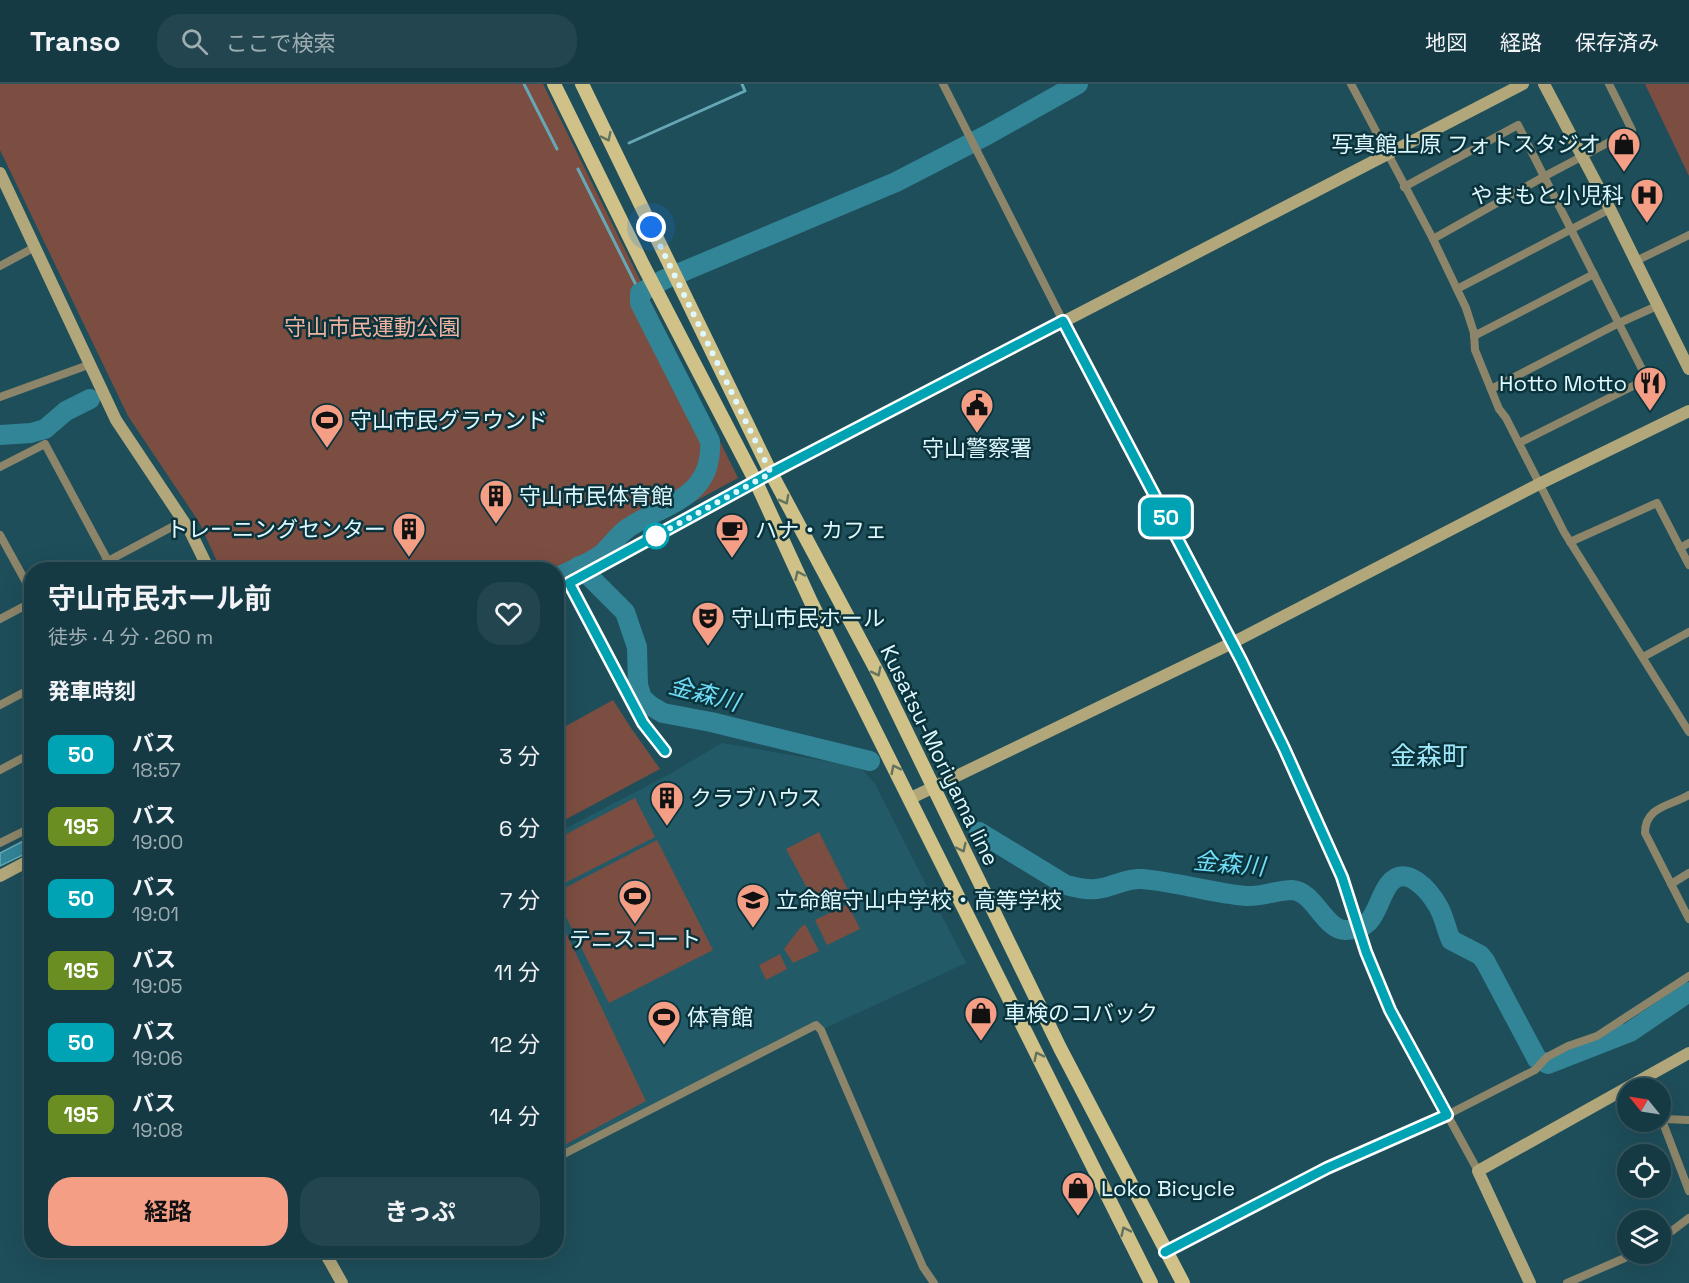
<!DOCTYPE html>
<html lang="ja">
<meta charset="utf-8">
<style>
:root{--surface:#163a44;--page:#23454f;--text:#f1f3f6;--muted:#9eadb2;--line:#35545d;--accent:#f49e86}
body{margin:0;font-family:"Space Grotesk","Noto Sans JP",sans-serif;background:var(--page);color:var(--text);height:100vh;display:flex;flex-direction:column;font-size:22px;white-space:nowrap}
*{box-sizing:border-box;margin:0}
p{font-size:20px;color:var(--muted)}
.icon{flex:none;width:33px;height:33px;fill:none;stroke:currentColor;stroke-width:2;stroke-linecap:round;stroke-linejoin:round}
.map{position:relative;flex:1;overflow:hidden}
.sheet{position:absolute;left:24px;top:478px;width:540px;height:696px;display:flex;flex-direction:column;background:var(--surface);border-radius:24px;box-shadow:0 6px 24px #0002,0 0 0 2px var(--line)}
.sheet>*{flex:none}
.badge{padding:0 12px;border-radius:9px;font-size:21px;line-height:39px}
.needle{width:39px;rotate:300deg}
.controls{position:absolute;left:1617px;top:994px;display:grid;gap:12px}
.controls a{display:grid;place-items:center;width:54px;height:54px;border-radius:50%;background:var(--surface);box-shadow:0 6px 24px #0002,0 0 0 2px var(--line);font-size:30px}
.you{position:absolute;width:30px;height:30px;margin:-15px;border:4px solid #fff;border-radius:50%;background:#1a73e8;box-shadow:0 0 0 9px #1a73e833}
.map>.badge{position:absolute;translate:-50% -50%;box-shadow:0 0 0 3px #fff}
h2{padding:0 24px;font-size:22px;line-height:54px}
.round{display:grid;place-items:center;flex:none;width:63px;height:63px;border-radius:24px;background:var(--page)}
.head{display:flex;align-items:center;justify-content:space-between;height:102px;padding:0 24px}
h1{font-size:28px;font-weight:700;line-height:45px}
.primary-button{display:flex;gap:12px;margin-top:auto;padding:12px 24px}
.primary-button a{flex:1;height:69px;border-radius:24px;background:var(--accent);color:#111;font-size:24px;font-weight:700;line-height:69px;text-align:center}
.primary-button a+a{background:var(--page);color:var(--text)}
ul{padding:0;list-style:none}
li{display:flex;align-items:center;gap:18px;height:72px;padding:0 24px}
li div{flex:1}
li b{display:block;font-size:22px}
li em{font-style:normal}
li .badge{min-width:66px;font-weight:700;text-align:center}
header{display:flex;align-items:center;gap:36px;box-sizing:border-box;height:84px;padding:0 30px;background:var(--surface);border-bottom:2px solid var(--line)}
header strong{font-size:28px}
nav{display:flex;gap:33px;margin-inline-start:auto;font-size:21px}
.search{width:420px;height:54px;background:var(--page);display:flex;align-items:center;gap:15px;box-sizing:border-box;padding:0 21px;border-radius:24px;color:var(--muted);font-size:22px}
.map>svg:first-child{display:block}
.built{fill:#225a67}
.green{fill:#7c4e41}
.water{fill:#328497;stroke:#66a7b6;stroke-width:1.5}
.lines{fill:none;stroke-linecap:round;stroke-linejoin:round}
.stream{stroke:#66a7b6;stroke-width:3}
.river{stroke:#328497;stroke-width:20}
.street{stroke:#8c8569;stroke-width:8}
.secondary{stroke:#b2a77a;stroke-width:12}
.primary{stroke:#cfc187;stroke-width:14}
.oneway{stroke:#63735e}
.line-casing{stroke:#fff;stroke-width:14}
.line{stroke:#00a3b4;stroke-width:9}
.walk{stroke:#dff8ff;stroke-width:6;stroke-dasharray:0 10.8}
.stop-dot{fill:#fff;stroke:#00a3b4;stroke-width:3}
.labels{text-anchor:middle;stroke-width:5;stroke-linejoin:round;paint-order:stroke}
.poi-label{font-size:22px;fill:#dff8ff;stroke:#0a333c;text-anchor:start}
.park-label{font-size:22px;fill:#f2b2a0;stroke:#0a333c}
.street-label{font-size:22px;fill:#dff8ff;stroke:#0a333c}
.water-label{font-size:24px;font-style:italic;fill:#70ddf8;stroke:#0a333c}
.quarter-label{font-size:26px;fill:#a1e7fa;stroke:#0a333c}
</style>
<header>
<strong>Transo</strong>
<div class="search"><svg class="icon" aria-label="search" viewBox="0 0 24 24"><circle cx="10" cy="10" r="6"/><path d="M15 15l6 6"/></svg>ここで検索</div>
<nav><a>地図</a><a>経路</a><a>保存済み</a></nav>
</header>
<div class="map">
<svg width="1689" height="1199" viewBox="0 0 1689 1199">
<rect width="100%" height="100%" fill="#1e4e5a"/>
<!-- built -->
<polygon class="built" points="722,659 860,683 875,700 966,879 821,946 816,938 557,1073 557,749 668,691"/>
<!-- green -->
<g class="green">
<polygon points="0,0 543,0 738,394 557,492 556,486 221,486 199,438 128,332 0,66"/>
<polygon points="1645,0 1689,0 1689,92"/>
<polygon points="613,616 631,644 660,685 557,740 557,647"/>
<polygon points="635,714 655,753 557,803 557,755"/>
<polygon points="819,748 851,812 820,828 786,765"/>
<polygon points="657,756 713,866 609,919 557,815 557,808"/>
<polygon points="848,820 860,845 827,861 815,836"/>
<polygon points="557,830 646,1017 557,1065"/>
<polygon points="805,840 819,867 793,879 784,865 800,844"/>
<polygon points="780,870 787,885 766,896 759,881"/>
</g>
<!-- water -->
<polygon class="water" points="31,753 31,767 0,782 0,769"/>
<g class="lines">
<!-- stream -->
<g class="stream">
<polyline points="524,0 557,65"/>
<polyline points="629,59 745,7 742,0"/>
<polyline points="578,85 640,209"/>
</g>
<!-- river -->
<g class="river">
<polyline points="0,351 31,349 45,345 66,327 90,315"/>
<polyline points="579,482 625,528 637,563 638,601 642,614 651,622 663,629 711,638 870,677"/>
<path d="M556 494C571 486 589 480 602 470 611 462 618 451 628 444 667 418 713 414 710 357L640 219V209L663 196 896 98 987 51 1078 0"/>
<path d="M979 748 1066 801C1078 804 1090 807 1102 804 1116 801 1128 794 1142 795 1177 798 1212 809 1246 812 1262 813 1277 806 1292 806 1314 807 1324 845 1345 846 1377 847 1375 819 1389 800 1406 778 1430 808 1438 822 1444 832 1446 845 1451 856L1480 871 1485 877 1537 975 1548 980 1630 948 1689 908"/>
</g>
<!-- street -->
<g class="street">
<polyline points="943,0 1063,237 1241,576 1313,724 1343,793 1366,868 1390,926 1478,1087"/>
<polyline points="1351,0 1433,155 1466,224 1474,249 1475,266 1499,325 1506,334 1564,448 1689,648"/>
<polyline points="1404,103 1518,41 1647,295 1519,359"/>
<polyline points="1433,155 1545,92 1632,46 1609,0"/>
<polyline points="1636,177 1689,151"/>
<polyline points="0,182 35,163"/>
<polyline points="1457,205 1610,125"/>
<polyline points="1474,252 1594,190"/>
<polyline points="1491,305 1619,239 1657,222"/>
<polyline points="0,313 91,280"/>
<polyline points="0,383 45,360 108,477"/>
<polyline points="0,451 32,509"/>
<polyline points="1570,458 1657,419 1689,481"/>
<polyline points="1680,464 1689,459"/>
<polyline points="91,486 183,437"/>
<polyline points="569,499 643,639 665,667"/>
<polyline points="0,535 32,518"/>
<polyline points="1643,573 1689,548"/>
<polyline points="0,621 32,604"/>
<polyline points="0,686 32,669"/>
<path d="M1689 711C1671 722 1645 722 1645 749L1689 835"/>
<polyline points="0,759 32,743"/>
<polyline points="1671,800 1689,789"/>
<polyline points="1660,1031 1689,1107"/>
<polyline points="1663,1035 1689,1036"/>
<polyline points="556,1074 816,941 821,946 923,1183 934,1199"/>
<polyline points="1660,1156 1689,1134"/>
<polyline points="1165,1168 1327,1084 1447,1031 1535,986 1547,973 1568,962 1597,952 1689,892"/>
<polyline points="1567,1199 1634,1170"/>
</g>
<!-- secondary -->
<g class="secondary">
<polyline points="1544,0 1610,125 1689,285"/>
<polyline points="0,89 116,336 190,447 209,486"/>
<polyline points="556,505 771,389 1523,0"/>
<polyline points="909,715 1232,559 1539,400 1689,327"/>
<polyline points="0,792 32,775"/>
<polyline points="324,1167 342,1199"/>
<polyline points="1530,1199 1478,1087 1689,969"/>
</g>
<!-- primary -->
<g class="primary">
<polyline points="554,0 643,181 756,398 811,518 1151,1199"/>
<polyline points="582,0 771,389 879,591 1060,964 1183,1199"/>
</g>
</g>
<!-- one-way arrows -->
<defs><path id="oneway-chevron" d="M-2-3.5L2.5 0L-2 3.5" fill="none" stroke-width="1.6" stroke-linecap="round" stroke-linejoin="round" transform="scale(1.5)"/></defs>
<g class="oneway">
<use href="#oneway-chevron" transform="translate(607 53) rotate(64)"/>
<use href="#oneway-chevron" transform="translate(785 416) rotate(62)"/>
<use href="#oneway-chevron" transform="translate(799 491) rotate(-115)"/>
<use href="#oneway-chevron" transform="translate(877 588) rotate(63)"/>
<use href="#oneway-chevron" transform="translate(895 685) rotate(-117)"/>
<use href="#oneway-chevron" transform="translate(962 764) rotate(64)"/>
<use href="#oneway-chevron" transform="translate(1038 972) rotate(-116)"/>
<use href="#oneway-chevron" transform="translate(1125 1147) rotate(-116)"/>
</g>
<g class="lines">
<!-- line casing -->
<g class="line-casing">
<polyline id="line" points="665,667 643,639 569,499 771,389 1063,237 1241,576 1284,664 1342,793 1366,868 1390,926 1447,1031 1327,1084 1165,1168"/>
</g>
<!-- line -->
<use href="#line" class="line"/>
<!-- walk -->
<polyline class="walk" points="651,143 771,389 656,452"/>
</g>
<!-- icons -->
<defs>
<g id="shop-pin" transform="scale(1.725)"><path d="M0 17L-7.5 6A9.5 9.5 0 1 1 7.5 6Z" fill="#f49e86" stroke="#0a333c"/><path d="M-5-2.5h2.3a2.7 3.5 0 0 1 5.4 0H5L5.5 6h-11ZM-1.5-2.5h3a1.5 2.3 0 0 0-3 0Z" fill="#111"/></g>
<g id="hospital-pin" transform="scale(1.725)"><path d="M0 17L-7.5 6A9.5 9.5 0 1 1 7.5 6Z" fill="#f49e86" stroke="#0a333c"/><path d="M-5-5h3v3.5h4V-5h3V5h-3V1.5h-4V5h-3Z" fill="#111"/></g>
<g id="restaurant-pin" transform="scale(1.725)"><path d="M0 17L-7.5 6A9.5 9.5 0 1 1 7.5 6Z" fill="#f49e86" stroke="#0a333c"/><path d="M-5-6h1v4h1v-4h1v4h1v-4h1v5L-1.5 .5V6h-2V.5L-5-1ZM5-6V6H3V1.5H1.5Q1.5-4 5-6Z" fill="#111"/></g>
<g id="civic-pin" transform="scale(1.725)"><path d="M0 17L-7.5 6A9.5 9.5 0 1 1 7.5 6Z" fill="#f49e86" stroke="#0a333c"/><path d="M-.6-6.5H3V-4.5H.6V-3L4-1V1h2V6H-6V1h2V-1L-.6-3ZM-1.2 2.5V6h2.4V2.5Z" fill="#111"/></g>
<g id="stadium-pin" transform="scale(1.725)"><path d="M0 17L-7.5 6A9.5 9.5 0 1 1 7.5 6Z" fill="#f49e86" stroke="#0a333c"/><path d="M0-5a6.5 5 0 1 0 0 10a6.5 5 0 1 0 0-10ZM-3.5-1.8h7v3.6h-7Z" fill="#111"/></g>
<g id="building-pin" transform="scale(1.725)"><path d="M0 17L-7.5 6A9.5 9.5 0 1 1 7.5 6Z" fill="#f49e86" stroke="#0a333c"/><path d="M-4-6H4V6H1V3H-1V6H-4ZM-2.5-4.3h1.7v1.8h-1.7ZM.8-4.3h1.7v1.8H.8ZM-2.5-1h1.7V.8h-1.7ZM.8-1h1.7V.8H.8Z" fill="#111"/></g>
<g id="cafe-pin" transform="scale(1.725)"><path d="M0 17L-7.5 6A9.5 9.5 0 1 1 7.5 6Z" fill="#f49e86" stroke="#0a333c"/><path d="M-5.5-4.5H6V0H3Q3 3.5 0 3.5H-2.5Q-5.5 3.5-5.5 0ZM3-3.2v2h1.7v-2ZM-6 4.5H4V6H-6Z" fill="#111"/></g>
<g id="theatre-pin" transform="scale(1.725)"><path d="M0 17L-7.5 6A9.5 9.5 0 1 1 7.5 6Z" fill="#f49e86" stroke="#0a333c"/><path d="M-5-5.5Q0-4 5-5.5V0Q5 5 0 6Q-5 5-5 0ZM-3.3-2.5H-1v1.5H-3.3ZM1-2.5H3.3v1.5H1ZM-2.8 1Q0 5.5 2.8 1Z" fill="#111"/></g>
<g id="school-pin" transform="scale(1.725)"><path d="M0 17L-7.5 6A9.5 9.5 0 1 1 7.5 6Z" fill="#f49e86" stroke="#0a333c"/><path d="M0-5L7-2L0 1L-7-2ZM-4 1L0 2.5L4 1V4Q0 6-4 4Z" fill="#111"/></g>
</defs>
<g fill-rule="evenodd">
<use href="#shop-pin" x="1624" y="60"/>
<use href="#hospital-pin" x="1647" y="111"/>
<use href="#restaurant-pin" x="1650" y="299"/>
<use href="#civic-pin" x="977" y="321"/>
<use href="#stadium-pin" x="327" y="336"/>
<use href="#building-pin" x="496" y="412"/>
<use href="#building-pin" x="409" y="445"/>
<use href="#cafe-pin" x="732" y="446"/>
<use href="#theatre-pin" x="708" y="534"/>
<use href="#building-pin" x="667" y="714"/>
<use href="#stadium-pin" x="635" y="812"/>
<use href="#school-pin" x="753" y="816"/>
<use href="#shop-pin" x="981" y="929"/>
<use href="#stadium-pin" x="664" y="933"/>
<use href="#shop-pin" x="1078" y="1104"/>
</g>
<!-- markers -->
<circle class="stop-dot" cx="656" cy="452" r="12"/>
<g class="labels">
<!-- poi labels -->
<g class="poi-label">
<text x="1601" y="68" text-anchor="end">写真館上原 フォトスタジオ</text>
<text x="1624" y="119" text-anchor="end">やまもと小児科</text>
<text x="1627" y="307" text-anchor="end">Hotto Motto</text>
<text x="350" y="344">守山市民グラウンド</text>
<text x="977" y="372" text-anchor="middle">守山警察署</text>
<text x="519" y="420">守山市民体育館</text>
<text x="386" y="453" text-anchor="end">トレーニングセンター</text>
<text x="755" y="454">ハナ・カフェ</text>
<text x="731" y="542">守山市民ホール</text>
<text x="690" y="722">クラブハウス</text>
<text x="776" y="824">立命館守山中学校・高等学校</text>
<text x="635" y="863" text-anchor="middle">テニスコート</text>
<text x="1004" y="937">車検のコバック</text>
<text x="687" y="941">体育館</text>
<text x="1101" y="1112">Loko Bicycle</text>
</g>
<!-- park labels -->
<g class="park-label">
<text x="372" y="251">守山市民運動公園</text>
</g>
<!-- street labels -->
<g class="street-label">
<text transform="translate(940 671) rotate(64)" y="8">Kusatsu-Moriyama line</text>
</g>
<!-- water labels -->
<g class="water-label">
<text transform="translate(704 610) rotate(15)" y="8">金森川</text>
<text transform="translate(1229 780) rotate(5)" y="8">金森川</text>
</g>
<!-- quarter labels -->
<g class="quarter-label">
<text x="1429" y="681">金森町</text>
</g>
</g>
</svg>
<div class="controls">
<a><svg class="needle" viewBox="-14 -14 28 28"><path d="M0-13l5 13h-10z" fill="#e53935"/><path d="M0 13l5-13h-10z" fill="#9eadb2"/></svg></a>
<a><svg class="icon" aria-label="locate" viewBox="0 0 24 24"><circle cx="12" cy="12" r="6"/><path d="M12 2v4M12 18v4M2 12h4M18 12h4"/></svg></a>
<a><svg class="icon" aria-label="layers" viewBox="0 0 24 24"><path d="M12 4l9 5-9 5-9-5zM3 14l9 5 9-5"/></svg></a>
</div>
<div class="you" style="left:651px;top:143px"></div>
<b class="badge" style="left:1166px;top:433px;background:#00a3b4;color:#fff">50</b>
<section class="sheet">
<div class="head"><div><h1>守山市民ホール前</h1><p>徒歩 · 4 分 · 260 m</p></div><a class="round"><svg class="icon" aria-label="heart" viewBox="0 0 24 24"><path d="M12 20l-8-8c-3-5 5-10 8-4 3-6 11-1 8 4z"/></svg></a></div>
<h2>発車時刻</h2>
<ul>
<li><span class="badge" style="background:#00a3b4;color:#fff">50</span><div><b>バス</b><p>18:57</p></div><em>3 分</em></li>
<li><span class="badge" style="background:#6b8e23;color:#fff">195</span><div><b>バス</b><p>19:00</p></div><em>6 分</em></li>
<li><span class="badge" style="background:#00a3b4;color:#fff">50</span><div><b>バス</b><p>19:01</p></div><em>7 分</em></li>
<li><span class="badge" style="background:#6b8e23;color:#fff">195</span><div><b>バス</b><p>19:05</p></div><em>11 分</em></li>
<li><span class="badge" style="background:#00a3b4;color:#fff">50</span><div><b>バス</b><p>19:06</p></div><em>12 分</em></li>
<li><span class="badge" style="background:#6b8e23;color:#fff">195</span><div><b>バス</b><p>19:08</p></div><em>14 分</em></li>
</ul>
<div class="primary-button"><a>経路</a><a>きっぷ</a></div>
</section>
</div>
